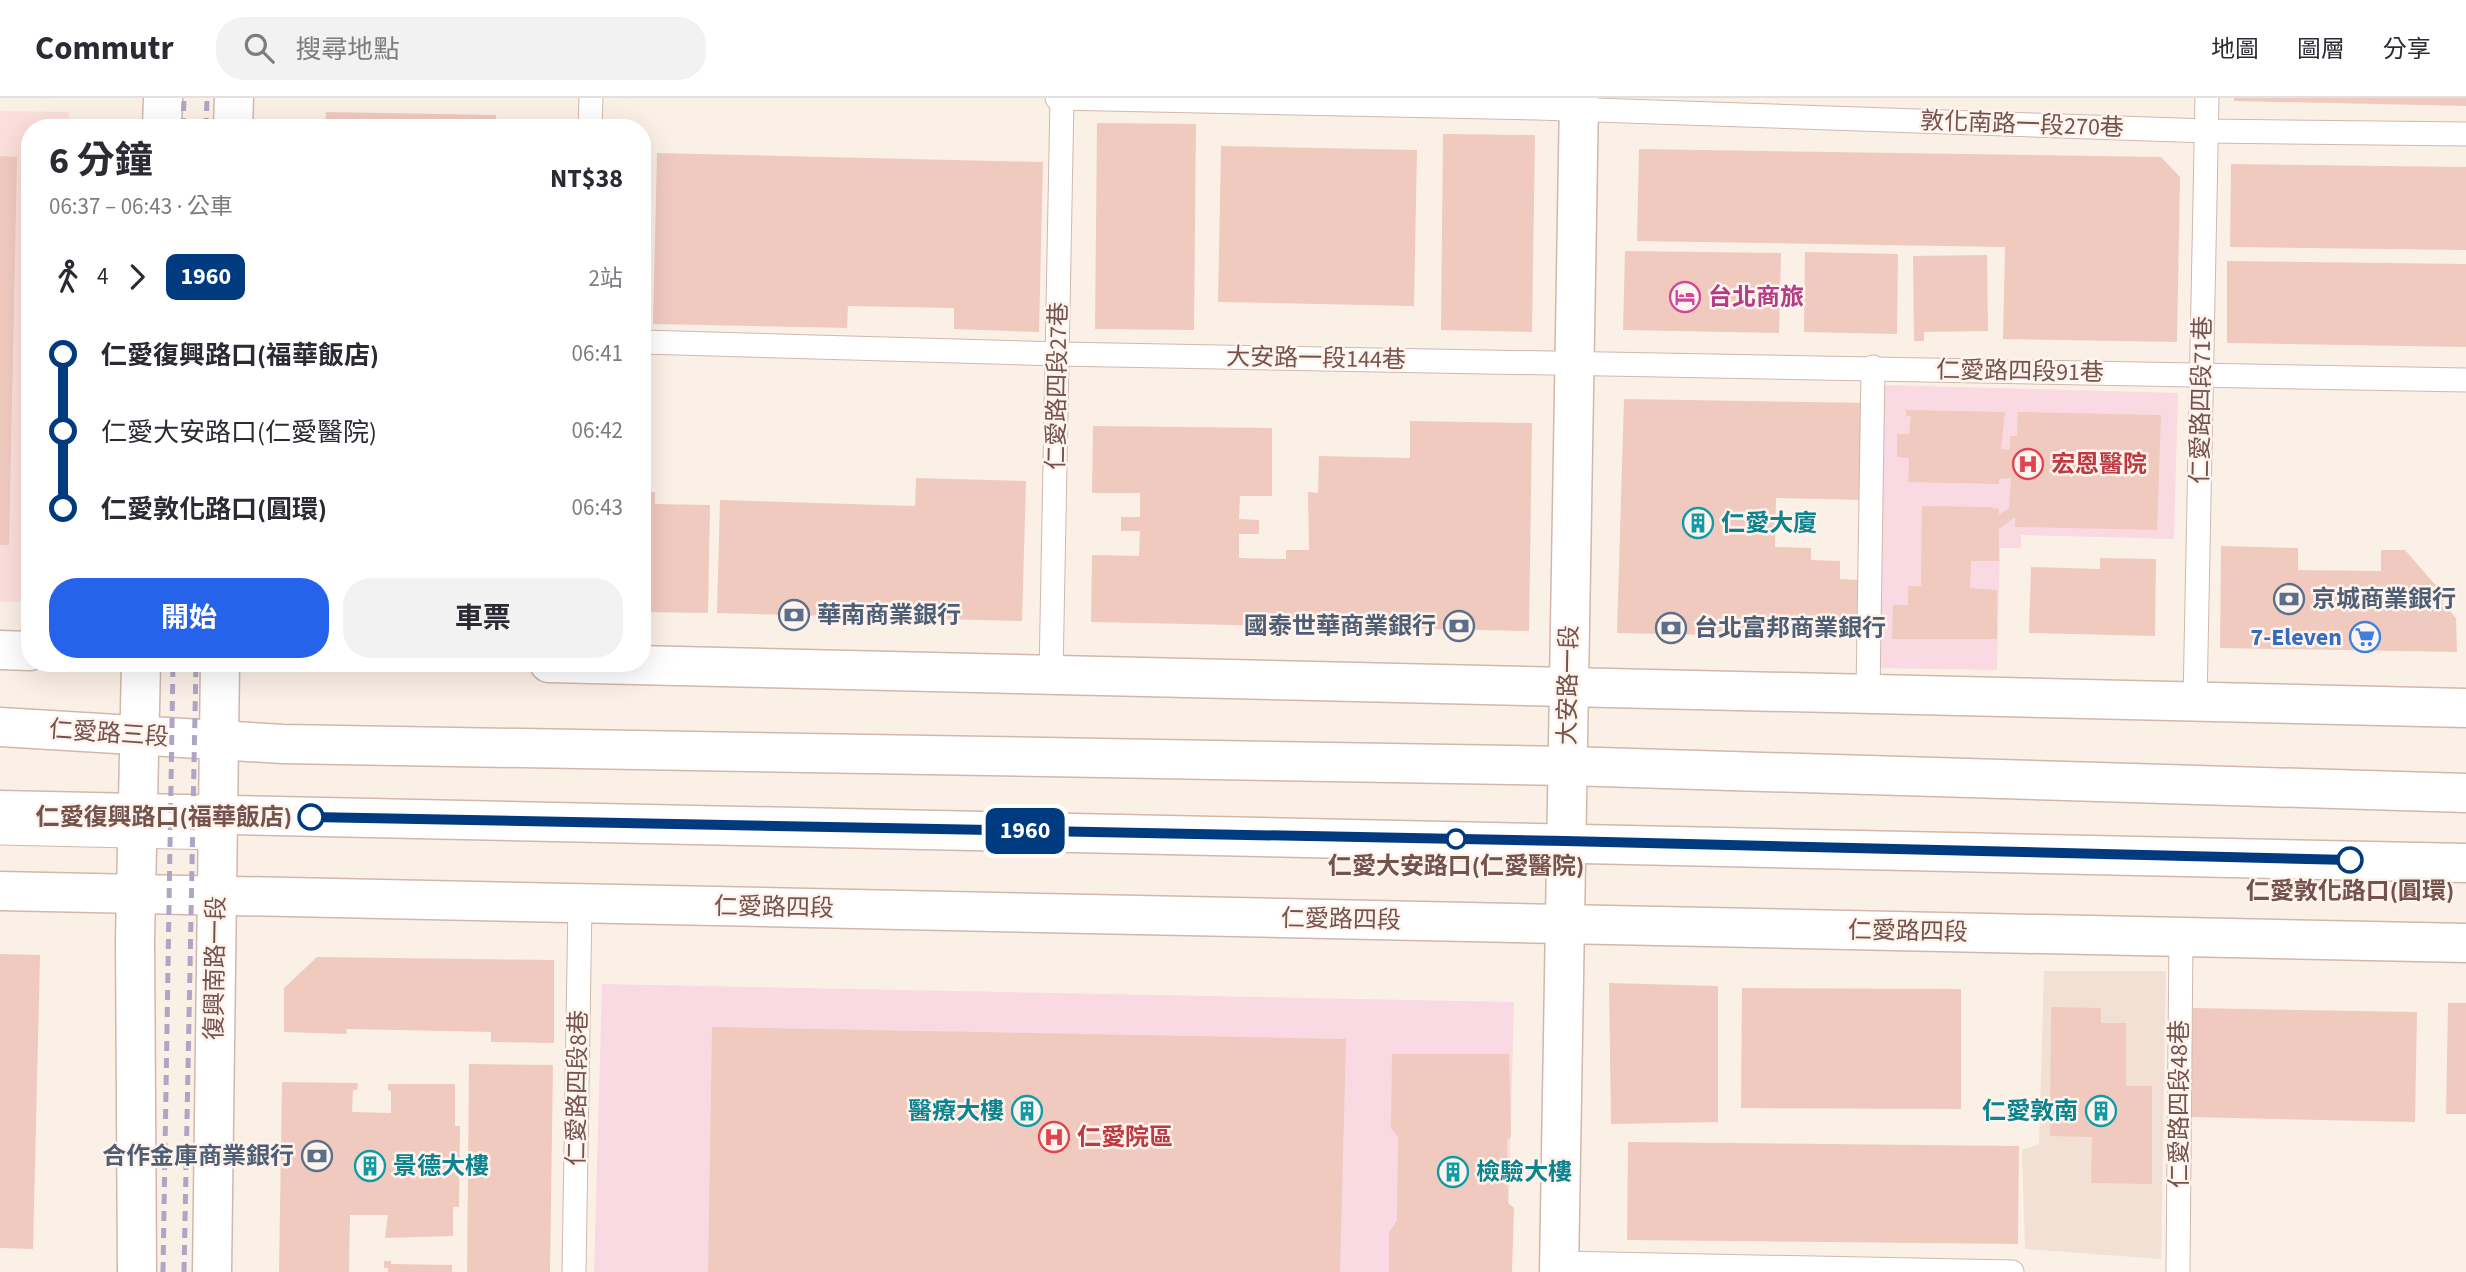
<!DOCTYPE html>
<html lang="zh-TW">
<meta charset="utf-8">
<style>
:root{--surface:#fff;--page:#f2f2f3;--text:#2b2b33;--muted:#7c7c81;--line:#e1e1e2;--accent:#2563eb}
body{margin:0;font-family:"Source Sans 3","Noto Sans TC",sans-serif;background:var(--page);color:var(--text);height:100vh;display:flex;flex-direction:column;font-size:26px;white-space:nowrap}
*{box-sizing:border-box;margin:0}
p{font-size:23px;color:var(--muted)}
.icon{flex:none;width:38px;height:38px;fill:none;stroke:currentColor;stroke-width:2;stroke-linecap:round;stroke-linejoin:round}
.map{position:relative;flex:1;overflow:hidden}
.drawer{position:absolute;left:21px;top:21px;width:630px;height:553px;display:flex;flex-direction:column;background:var(--surface);border-radius:28px;box-shadow:0 7px 28px #0002}
.drawer>*{flex:none}
.badge{padding:0 14px;border-radius:10px;font-size:24px;line-height:46px}
.map>.badge{position:absolute;translate:-50% -50%;box-shadow:0 0 0 4px #fff}
.legs{display:flex;align-items:center;gap:10px;height:77px;padding:0 28px;font-size:23px}
.legs p{margin-inline-start:auto}
.head{display:flex;align-items:center;justify-content:space-between;height:119px;padding:0 28px}
h1{font-size:38px;font-weight:700;line-height:52px}
.cta{display:flex;gap:14px;margin-top:auto;padding:14px 28px}
.cta a{flex:1;height:80px;border-radius:28px;background:var(--accent);color:#fff;font-size:28px;font-weight:700;line-height:80px;text-align:center}
.cta a+a{background:var(--page);color:var(--text)}
ul{padding:0 28px;list-style:none}
li{display:flex;align-items:center;gap:24px;height:77px;font-size:26px}
li i{display:grid;place-items:center;width:10px;height:100%;margin:0 9px;background:currentColor}
li i::after{content:'';width:18px;height:18px;margin:-9px;border:5px solid;border-radius:50%;background:var(--surface)}
li p{margin-inline-start:auto}
li:first-child i{background:linear-gradient(#0000 50%,currentColor 0)}
li:last-child i{background:linear-gradient(currentColor 50%,#0000 0)}
header{display:flex;align-items:center;gap:42px;box-sizing:border-box;height:98px;padding:0 35px;background:var(--surface);border-bottom:2px solid var(--line)}
header strong{font-size:33px}
nav{display:flex;gap:38px;margin-inline-start:auto;font-size:24px}
.search{width:490px;height:63px;background:var(--page);display:flex;align-items:center;gap:18px;box-sizing:border-box;padding:0 24px;border-radius:28px;color:var(--muted);font-size:26px}
.map>svg:first-child{display:block}
.residential{fill:#f3e0d5}
.commercial{fill:#fbdfdb}
.medical{fill:#f9dae3}
.building{fill:#f0cabf}
.lines{fill:none;stroke-linecap:round;stroke-linejoin:round}
.lane-casing{stroke:#cfb8b0;stroke-width:25}
.secondary-casing{stroke:#d2b7ad;stroke-width:41}
.lane{stroke:#fff;stroke-width:23}
.secondary{stroke:#fff;stroke-width:38}
.rail{stroke:#b1a5c5;stroke-width:5;stroke-dasharray:10 7;stroke-linecap:butt}
.line-1-casing{stroke:#fff;stroke-width:16}
.line-1{stroke:#003b80;stroke-width:10}
.stop-1-dot{fill:#fff;stroke:#003b80;stroke-width:3.5}
.labels{text-anchor:middle;stroke-width:5;stroke-linejoin:round;paint-order:stroke}
.street-label{font-size:24px;fill:#74534c;stroke:#fef4ed}
.hotel-label{font-size:24px;font-weight:bold;fill:#b23c85;stroke:#fef4ed;text-anchor:start}
.health-label{font-size:24px;font-weight:bold;fill:#be3a42;stroke:#fef4ed;text-anchor:start}
.culture-label{font-size:24px;font-weight:bold;fill:#0d838f;stroke:#fef4ed;text-anchor:start}
.service-label{font-size:24px;font-weight:bold;fill:#4e5e75;stroke:#fef4ed;text-anchor:start}
.shop-label{font-size:24px;font-weight:bold;fill:#366cbe;stroke:#fef4ed;text-anchor:end}
.stop-label{font-size:24px;font-weight:bold;fill:#74534c;stroke:#fef4ed}
</style>
<header>
<strong>Commutr</strong>
<div class="search"><svg class="icon" aria-label="search" viewBox="0 0 24 24"><circle cx="10" cy="10" r="6"/><path d="M15 15l6 6"/></svg>搜尋地點</div>
<nav><a>地圖</a><a>圖層</a><a>分享</a></nav>
</header>
<div class="map">
<svg width="2466" height="1174" viewBox="0 0 2466 1174">
<rect width="100%" height="100%" fill="#fbf0e6"/>
<!-- residential -->
<polygon class="residential" points="2044,873 2166,873 2161,1161 2025,1151 2022,1052 2039,1046"/>
<!-- commercial -->
<polygon class="commercial" points="0,13 69,14 68,30 30,30 30,504 0,504"/>
<!-- medical -->
<g class="medical">
<polygon points="1883,287 2178,295 2174,441 2021,437 2021,450 2000,450 1997,572 1875,570"/>
<polygon points="602,886 1514,904 1507,1174 594,1174"/>
</g>
<!-- building -->
<g class="building">
<polygon points="2234,0 2466,0 2466,8 2234,3"/>
<polygon points="326,14 496,17 496,30 325,30"/>
<polygon points="1097,25 1196,26 1194,232 1095,231"/>
<polygon points="1443,36 1535,37 1532,234 1441,232"/>
<polygon points="1221,48 1417,52 1414,208 1218,204"/>
<polygon points="1639,51 2161,59 2180,79 2177,244 2003,241 2005,149 1637,143"/>
<polygon points="657,55 1043,64 1039,234 954,231 954,210 848,208 847,230 653,226"/>
<polygon points="0,58 17,59 9,447 0,447"/>
<polygon points="2231,66 2466,69 2466,152 2230,149"/>
<polygon points="1625,153 1781,155 1779,235 1623,232"/>
<polygon points="1805,154 1898,156 1897,236 1804,234"/>
<polygon points="1987,157 1988,233 1924,234 1924,243 1914,243 1913,158"/>
<polygon points="2227,163 2466,166 2466,249 2227,245"/>
<polygon points="1624,301 1868,305 1866,402 1776,400 1775,449 1811,450 1811,462 1840,463 1840,481 1859,482 1857,540 1617,535"/>
<polygon points="1906,312 2005,314 2001,351 2010,352 2010,338 2017,338 2018,314 2161,317 2157,432 2015,429 2015,419 1999,431 1999,463 1971,463 1970,490 1997,492 1997,541 1892,541 1893,507 1908,507 1908,488 1921,488 1922,408 1988,409 1999,411 1999,416 2009,411 2011,380 1999,381 1999,386 1908,384 1909,360 1897,359 1897,336 1909,336 1911,318 1906,318"/>
<polygon points="1410,323 1532,325 1529,533 1091,524 1092,457 1139,458 1140,433 1121,433 1121,419 1140,419 1140,395 1092,395 1093,328 1272,330 1272,398 1240,398 1239,421 1259,422 1259,436 1239,436 1239,460 1286,461 1286,452 1309,452 1308,394 1318,395 1319,358 1410,360"/>
<polygon points="916,380 1026,383 1022,523 717,515 720,402 915,408"/>
<polygon points="642,394 655,394 655,406 710,407 708,515 642,514"/>
<polygon points="2221,448 2298,450 2298,472 2381,473 2381,452 2405,452 2446,499 2442,504 2456,520 2457,554 2220,550"/>
<polygon points="2100,460 2156,461 2155,538 2029,535 2031,469 2100,471"/>
<polygon points="0,856 40,857 33,1151 0,1150"/>
<polygon points="317,859 554,862 554,945 491,944 491,934 447,933 346,931 347,936 284,934 284,890"/>
<polygon points="1609,885 1718,888 1718,1024 1611,1026"/>
<polygon points="1742,890 1961,891 1961,1011 1741,1010"/>
<polygon points="2448,905 2466,905 2466,1016 2446,1016"/>
<polygon points="2051,909 2101,910 2101,925 2126,925 2126,988 2152,988 2152,1086 2091,1085 2092,1039 2050,1038"/>
<polygon points="2193,910 2417,914 2415,1024 2190,1019"/>
<polygon points="712,929 1346,941 1340,1174 708,1174"/>
<polygon points="1392,956 1509,956 1511,1038 1507,1043 1508,1105 1514,1110 1512,1174 1389,1174 1389,1135 1397,1122 1398,1039 1391,1030"/>
<polygon points="469,966 553,967 550,1174 467,1174"/>
<polygon points="282,984 358,985 357,992 353,992 352,1014 391,1015 391,993 388,992 388,986 455,986 455,1028 460,1028 459,1109 453,1109 453,1138 385,1140 388,1117 350,1117 349,1174 279,1174"/>
<polygon points="1628,1044 2019,1048 2018,1146 1627,1142"/>
<polygon points="384,1163 391,1163 391,1166 452,1167 452,1174 388,1174 388,1170 384,1170"/>
</g>
<g class="lines">
<!-- lane casing -->
<g class="lane-casing">
<g id="lane">
<polyline points="1057,0 1537,10 2207,33 2466,36"/>
<polyline points="590,30 591,0"/>
<polyline points="642,244 1058,256 2466,282"/>
<polyline points="1051,577 1062,0"/>
<polyline points="1868,596 1873,269"/>
<polyline points="2195,604 2207,0"/>
<polyline points="0,735 217,740"/>
<polyline points="1559,1165 2012,1174"/>
<polyline points="574,1174 580,805"/>
<polyline points="2178,1174 2181,838"/>
</g>
</g>
<!-- secondary casing -->
<g class="secondary-casing">
<g id="secondary">
<polyline points="162,30 163,0"/>
<polyline points="233,30 234,0"/>
<polyline points="0,552 30,553"/>
<polyline points="549,565 2466,610"/>
<polyline points="0,629 283,646 1567,668 2466,695"/>
<polyline points="0,712 2466,765"/>
<polyline points="0,793 2466,845"/>
<polyline points="137,1174 135,842 141,565"/>
<polyline points="212,1174 220,565"/>
<polyline points="1559,1174 1579,0"/>
</g>
</g>
<!-- lane -->
<use href="#lane" class="lane"/>
<!-- secondary -->
<use href="#secondary" class="secondary"/>
<!-- rail -->
<g class="rail">
<polyline points="183,30 184,0"/>
<polyline points="206,30 207,0"/>
<polyline points="163,1174 173,565"/>
<polyline points="184,1174 196,565"/>
</g>
</g>
<g class="lines">
<!-- line-1 casing -->
<g class="line-1-casing">
<polyline id="line-1" points="311,719 1565,743 2350,762"/>
</g>
<!-- line-1 -->
<use href="#line-1" class="line-1"/>
</g>
<!-- icons -->
<defs>
<g id="hotel-ring" transform="scale(1.575)"><circle r="9.5" fill="#fef4ed" stroke="#d1479c" stroke-width="1.5"/><path d="M-6-4.5h1.5V1H6V5H4.5V3h-9V5H-6ZM-4 0a1.8 1.8 0 1 1 3.6 0ZM.5 0V-2.5h3Q6-2.5 6 0Z" fill="#d1479c"/></g>
<g id="hospital-ring" transform="scale(1.575)"><circle r="9.5" fill="#fef4ed" stroke="#e0444e" stroke-width="1.5"/><path d="M-5-5h3v3.5h4V-5h3V5h-3V1.5h-4V5h-3Z" fill="#e0444e"/></g>
<g id="building-ring" transform="scale(1.575)"><circle r="9.5" fill="#fef4ed" stroke="#0f9aa8" stroke-width="1.5"/><path d="M-4-6H4V6H1V3H-1V6H-4ZM-2.5-4.3h1.7v1.8h-1.7ZM.8-4.3h1.7v1.8H.8ZM-2.5-1h1.7V.8h-1.7ZM.8-1h1.7V.8H.8Z" fill="#0f9aa8"/></g>
<g id="bank-ring" transform="scale(1.575)"><circle r="9.5" fill="#fef4ed" stroke="#5c6f8a" stroke-width="1.5"/><path d="M-6-4H6V4H-6ZM0-2.3a2.3 2.3 0 1 0 0 4.6a2.3 2.3 0 1 0 0-4.6Z" fill="#5c6f8a"/></g>
<g id="supermarket-ring" transform="scale(1.575)"><circle r="9.5" fill="#fef4ed" stroke="#3f7fe0" stroke-width="1.5"/><path d="M-6-5.5h2.5l.6 2H6L4.5 2H-2.5L-4.4-4H-6ZM-1.5 3.2a1.3 1.3 0 1 0 .1 0ZM3 3.2a1.3 1.3 0 1 0 .1 0Z" fill="#3f7fe0"/></g>
</defs>
<g fill-rule="evenodd">
<use href="#hotel-ring" x="1685" y="199"/>
<use href="#hospital-ring" x="2028" y="366"/>
<use href="#building-ring" x="1698" y="425"/>
<use href="#bank-ring" x="2289" y="501"/>
<use href="#bank-ring" x="794" y="517"/>
<use href="#bank-ring" x="1459" y="528"/>
<use href="#bank-ring" x="1671" y="530"/>
<use href="#supermarket-ring" x="2365" y="539"/>
<use href="#building-ring" x="1027" y="1013"/>
<use href="#building-ring" x="2101" y="1013"/>
<use href="#hospital-ring" x="1054" y="1039"/>
<use href="#bank-ring" x="317" y="1058"/>
<use href="#building-ring" x="370" y="1068"/>
<use href="#building-ring" x="1453" y="1074"/>
</g>
<!-- markers -->
<g class="stop-1-dot">
<circle cx="311" cy="719" r="12"/>
<circle cx="1456" cy="741" r="9"/>
<circle cx="2350" cy="762" r="12"/>
</g>
<g class="labels">
<!-- street labels -->
<g class="street-label">
<text transform="translate(2022 26) rotate(2)" y="8">敦化南路一段270巷</text>
<text transform="translate(1316 260) rotate(1)" y="8">大安路一段144巷</text>
<text transform="translate(2020 273) rotate(1)" y="8">仁愛路四段91巷</text>
<text transform="translate(1057 288) rotate(-89)" y="8">仁愛路四段27巷</text>
<text transform="translate(2201 302) rotate(-89)" y="8">仁愛路四段71巷</text>
<text transform="translate(1568 587) rotate(-89)" y="8">大安路一段</text>
<text transform="translate(109 635) rotate(4)" y="8">仁愛路三段</text>
<text transform="translate(774 809) rotate(1)" y="8">仁愛路四段</text>
<text transform="translate(1341 821) rotate(1)" y="8">仁愛路四段</text>
<text transform="translate(1908 833) rotate(1)" y="8">仁愛路四段</text>
<text transform="translate(215 870) rotate(-89)" y="8">復興南路一段</text>
<text transform="translate(577 990) rotate(-89)" y="8">仁愛路四段8巷</text>
<text transform="translate(2179 1006) rotate(-90)" y="8">仁愛路四段48巷</text>
</g>
<!-- hotel labels -->
<g class="hotel-label">
<text x="1708" y="207">台北商旅</text>
</g>
<!-- health labels -->
<g class="health-label">
<text x="2051" y="374">宏恩醫院</text>
<text x="1077" y="1047">仁愛院區</text>
</g>
<!-- culture labels -->
<g class="culture-label">
<text x="1721" y="433">仁愛大廈</text>
<text x="1004" y="1021" text-anchor="end">醫療大樓</text>
<text x="2078" y="1021" text-anchor="end">仁愛敦南</text>
<text x="393" y="1076">景德大樓</text>
<text x="1476" y="1082">檢驗大樓</text>
</g>
<!-- service labels -->
<g class="service-label">
<text x="2312" y="509">京城商業銀行</text>
<text x="817" y="525">華南商業銀行</text>
<text x="1436" y="536" text-anchor="end">國泰世華商業銀行</text>
<text x="1694" y="538">台北富邦商業銀行</text>
<text x="294" y="1066" text-anchor="end">合作金庫商業銀行</text>
</g>
<!-- shop labels -->
<g class="shop-label">
<text x="2342" y="547">7-Eleven</text>
</g>
<!-- stop labels -->
<g class="stop-label">
<text x="292" y="727" text-anchor="end">仁愛復興路口(福華飯店)</text>
<text x="1456" y="776">仁愛大安路口(仁愛醫院)</text>
<text x="2350" y="801">仁愛敦化路口(圓環)</text>
</g>
</g>
</svg>
<b class="badge" style="left:1025px;top:733px;background:#003b80;color:#fff">1960</b>
<section class="drawer">
<div class="head"><div><h1>6 分鐘</h1><p>06:37 – 06:43 · 公車</p></div><b>NT$38</b></div>
<div class="legs"><svg class="icon" aria-label="walk" viewBox="0 0 24 24"><circle cx="13" cy="4" r="2"/><path d="M13 8l-2 6 4 7M11 14l-3 7M7 12l3-4h3l4 4"/></svg>4<svg class="icon" aria-label="forward" viewBox="0 0 24 24"><path d="M9 5l7 7-7 7"/></svg><b class="badge" style="background:#003b80;color:#fff">1960</b><p>2站</p></div>
<ul>
<li><i style="color:#003b80"></i><b>仁愛復興路口(福華飯店)</b><p>06:41</p></li>
<li><i style="color:#003b80"></i><span>仁愛大安路口(仁愛醫院)</span><p>06:42</p></li>
<li><i style="color:#003b80"></i><b>仁愛敦化路口(圓環)</b><p>06:43</p></li>
</ul>
<div class="cta"><a>開始</a><a>車票</a></div>
</section>
</div>
